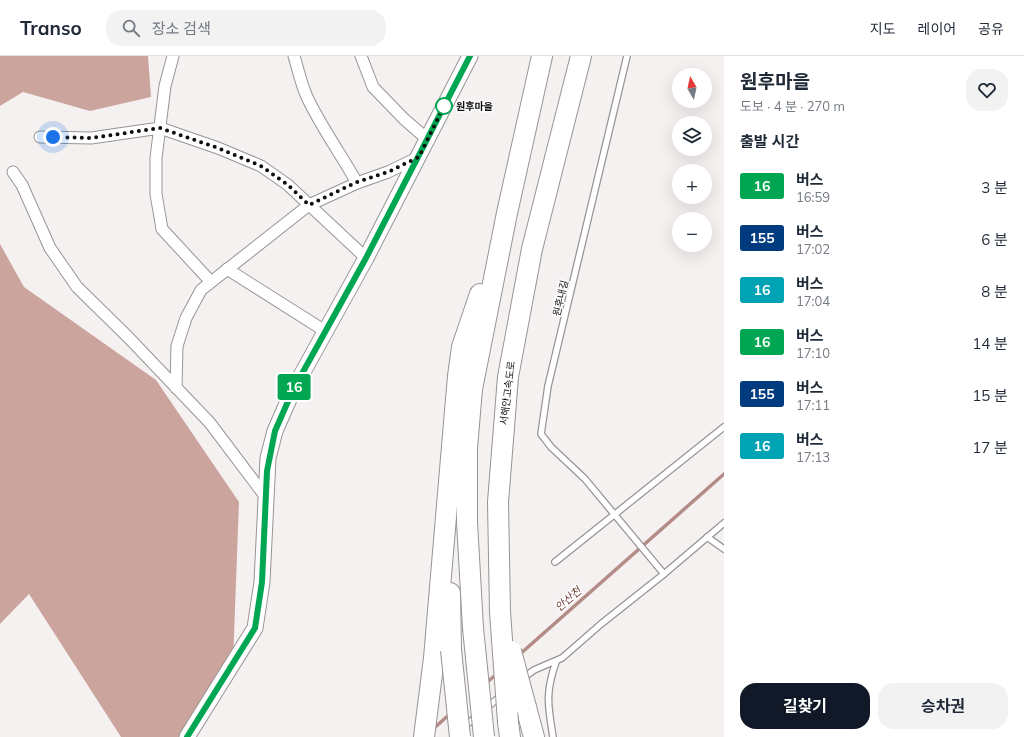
<!DOCTYPE html>
<html lang="ko">
<meta charset="utf-8">
<style>
:root{--surface:#fff;--page:#f2f2f3;--text:#1f2937;--muted:#747a83;--line:#e0e1e3;--accent:#111827}
body{margin:0;font-family:Mulish,"Noto Sans KR",sans-serif;background:var(--page);color:var(--text);height:100vh;display:flex;flex-direction:column;font-size:15px;white-space:nowrap}
*{box-sizing:border-box;margin:0}
p{font-size:13px;color:var(--muted)}
.icon{flex:none;width:22px;height:22px;fill:none;stroke:currentColor;stroke-width:2;stroke-linecap:round;stroke-linejoin:round}
.map{position:relative;flex:1;overflow:hidden}
.panel{display:flex;flex-direction:column;background:var(--surface);width:300px}
.panel>*{flex:none}
.badge{padding:0 8px;border-radius:3px;font-size:14px;line-height:26px}
.needle{width:26px;rotate:351deg}
.fabs{position:absolute;left:672px;top:12px;display:grid;gap:8px}
.fabs a{display:grid;place-items:center;width:40px;height:40px;border-radius:50%;background:var(--surface);box-shadow:0 4px 16px #0002;font-size:20px}
.you{position:absolute;width:20px;height:20px;margin:-10px;border:3px solid #fff;border-radius:50%;background:#1a73e8;box-shadow:0 0 0 6px #1a73e833}
.map>.badge{position:absolute;translate:-50% -50%;box-shadow:0 0 0 2px #fff}
h2{padding:0 16px;font-size:15px;line-height:36px}
.round{display:grid;place-items:center;flex:none;width:42px;height:42px;border-radius:16px;background:var(--page)}
.head{display:flex;align-items:center;justify-content:space-between;height:68px;padding:0 16px}
h1{font-size:19px;font-weight:700;line-height:30px}
.cta{display:flex;gap:8px;margin-top:auto;padding:8px 16px}
.cta a{flex:1;height:46px;border-radius:16px;background:var(--accent);color:#fff;font-size:16px;font-weight:700;line-height:46px;text-align:center}
.cta a+a{background:var(--page);color:var(--text)}
ul{padding:0;list-style:none}
li{display:flex;align-items:center;gap:12px;height:52px;padding:0 16px}
li div{flex:1}
li b{display:block;font-size:15px}
li em{font-style:normal}
li .badge{min-width:44px;font-weight:700;text-align:center}
header{display:flex;align-items:center;gap:24px;box-sizing:border-box;height:56px;padding:0 20px;background:var(--surface);border-bottom:1px solid var(--line)}
header strong{font-size:19px}
nav{display:flex;gap:22px;margin-inline-start:auto;font-size:14px}
.search{width:280px;height:36px;background:var(--page);display:flex;align-items:center;gap:10px;box-sizing:border-box;padding:0 14px;border-radius:16px;color:var(--muted);font-size:15px}
main{display:flex;flex:1;min-height:0}
.map>svg:first-child{display:block}
.forest{fill:#cca49e}
.lines{fill:none;stroke-linecap:round;stroke-linejoin:round}
.stream{stroke:#b48c87;stroke-width:3.5}
.lane-casing{stroke:#989494;stroke-width:8}
.street-casing{stroke:#989494;stroke-width:13}
.secondary-casing{stroke:#989494;stroke-width:17}
.highway-casing{stroke:#989494;stroke-width:22}
.lane{stroke:#fff;stroke-width:5.5}
.street{stroke:#fff;stroke-width:11}
.secondary{stroke:#fff;stroke-width:15}
.highway{stroke:#fff;stroke-width:20}
.highway-bridge-casing{stroke:#989494;stroke-width:22;stroke-linecap:butt}
.highway-bridge{stroke:#fff;stroke-width:20}
.line-casing{stroke:#fff;stroke-width:9}
.line{stroke:#00a651;stroke-width:6}
.walk{stroke:#100e0e;stroke-width:4;stroke-dasharray:0 7.2}
.stop-dot{fill:#fff;stroke:#00a651;stroke-width:2}
.labels{text-anchor:middle;stroke-width:3;stroke-linejoin:round;paint-order:stroke}
.stop-label{font-size:10px;font-weight:bold;fill:#100e0e;stroke:#fff;text-anchor:start}
.street-label{font-size:10px;fill:#100e0e;stroke:#fff}
.water-label{font-size:11px;font-style:italic;fill:#6f3832;stroke:#fff}
</style>
<header>
<strong>Transo</strong>
<div class="search"><svg class="icon" aria-label="search" viewBox="0 0 24 24"><circle cx="10" cy="10" r="6"/><path d="M15 15l6 6"/></svg>장소 검색</div>
<nav><a>지도</a><a>레이어</a><a>공유</a></nav>
</header>
<main>
<div class="map">
<svg width="724" height="681" viewBox="0 0 724 681">
<rect width="100%" height="100%" fill="#f6f1f1"/>
<!-- forest -->
<g class="forest">
<polygon points="0,0 148,0 151,41 90,55 23,36 0,50"/>
<polygon points="0,188 24,231 156,324 239,446 233,606 189,681 121,681 29,538 0,568"/>
</g>
<g class="lines">
<!-- stream -->
<g class="stream">
<polyline points="519,599 724,418"/>
<polyline points="486,627 498,617"/>
<polyline points="433,673 451,657"/>
</g>
<!-- lane casing -->
<g class="lane-casing">
<g id="lane">
<polyline points="627,0 548,330 541,378 551,391 585,423 664,518 724,467"/>
<polyline points="707,481 724,493"/>
<polyline points="555,506 724,371"/>
<polyline points="522,623 534,614 562,602 601,568 664,518"/>
<polyline points="486,652 501,640"/>
<polyline points="463,672 478,659"/>
<path d="M553 681C548 650 545 637 556 606"/>
</g>
</g>
<!-- street casing -->
<g class="street-casing">
<g id="street">
<polyline points="173,0 165,30 156,102 156,138 162,173 211,226"/>
<path d="M294 0C298 13 301 28 307 41 321 71 341 98 357 127"/>
<polyline points="361,0 373,31 404,63 427,83"/>
<polyline points="40,81 91,82 160,72 218,92 261,110 288,129 366,202"/>
<polyline points="13,116 22,129 50,192 77,231 128,281 210,367 265,440"/>
<polyline points="227,213 325,275"/>
<polyline points="176,332 177,290 186,262 201,234 309,149 357,127 388,116 419,101"/>
</g>
</g>
<!-- secondary casing -->
<g class="secondary-casing">
<polyline id="secondary" points="187,681 255,572 262,526 268,402 275,375 293,334 366,202 470,0"/>
</g>
<!-- highway casing -->
<g class="highway-casing">
<g id="highway">
<polyline points="450,537 451,594"/>
<polyline points="500,556 498,446 508,321 532,193 581,0"/>
<polyline points="473,572 467,466 467,392 472,333 507,157 542,0"/>
<polyline points="526,651 534,681"/>
<polyline points="508,666 510,681"/>
<polyline points="424,681 434,602 458,320 462,291 480,238"/>
</g>
</g>
<!-- lane -->
<use href="#lane" class="lane"/>
<!-- street -->
<use href="#street" class="street"/>
<!-- secondary -->
<use href="#secondary" class="secondary"/>
<!-- highway -->
<use href="#highway" class="highway"/>
<!-- highway-bridge casing -->
<g class="highway-bridge-casing">
<g id="highway-bridge">
<polyline points="500,556 508,666"/>
<polyline points="473,572 484,681"/>
<polyline points="451,594 460,681"/>
<polyline points="511,595 526,651"/>
</g>
</g>
<!-- highway-bridge -->
<use href="#highway-bridge" class="highway-bridge"/>
</g>
<g class="lines">
<!-- line casing -->
<g class="line-casing">
<polyline id="line" points="187,681 255,572 262,526 267,415 275,375 293,334 366,202 470,0"/>
</g>
<!-- line -->
<use href="#line" class="line"/>
<!-- walk -->
<polyline class="walk" points="53,81 91,82 160,72 218,92 261,110 288,129 309,149 357,126 388,116 419,101 444,50"/>
</g>
<!-- markers -->
<circle class="stop-dot" cx="444" cy="50" r="8"/>
<g class="labels">
<!-- stop labels -->
<g class="stop-label">
<text x="456" y="54">원후마을</text>
</g>
<!-- street labels -->
<g class="street-label">
<text transform="translate(560 242) rotate(-77)" y="4">원후내길</text>
<text transform="translate(507 337) rotate(-83)" y="4">서해안고속도로</text>
</g>
<!-- water labels -->
<g class="water-label">
<text transform="translate(568 543) rotate(-41)" y="4">안산천</text>
</g>
</g>
</svg>
<div class="fabs">
<a><svg class="needle" viewBox="-14 -14 28 28"><path d="M0-13l5 13h-10z" fill="#e53935"/><path d="M0 13l5-13h-10z" fill="#747a83"/></svg></a>
<a><svg class="icon" aria-label="layers" viewBox="0 0 24 24"><path d="M12 4l9 5-9 5-9-5zM3 14l9 5 9-5"/></svg></a>
<a>+</a>
<a>−</a>
</div>
<div class="you" style="left:53px;top:81px"></div>
<b class="badge" style="left:294px;top:331px;background:#00a651;color:#fff">16</b>
</div>
<section class="panel">
<div class="head"><div><h1>원후마을</h1><p>도보 · 4 분 · 270 m</p></div><a class="round"><svg class="icon" aria-label="heart" viewBox="0 0 24 24"><path d="M12 20l-8-8c-3-5 5-10 8-4 3-6 11-1 8 4z"/></svg></a></div>
<h2>출발 시간</h2>
<ul>
<li><span class="badge" style="background:#00a651;color:#fff">16</span><div><b>버스</b><p>16:59</p></div><em>3 분</em></li>
<li><span class="badge" style="background:#003b80;color:#fff">155</span><div><b>버스</b><p>17:02</p></div><em>6 분</em></li>
<li><span class="badge" style="background:#00a3b4;color:#fff">16</span><div><b>버스</b><p>17:04</p></div><em>8 분</em></li>
<li><span class="badge" style="background:#00a651;color:#fff">16</span><div><b>버스</b><p>17:10</p></div><em>14 분</em></li>
<li><span class="badge" style="background:#003b80;color:#fff">155</span><div><b>버스</b><p>17:11</p></div><em>15 분</em></li>
<li><span class="badge" style="background:#00a3b4;color:#fff">16</span><div><b>버스</b><p>17:13</p></div><em>17 분</em></li>
</ul>
<div class="cta"><a>길찾기</a><a>승차권</a></div>
</section>
</main>
